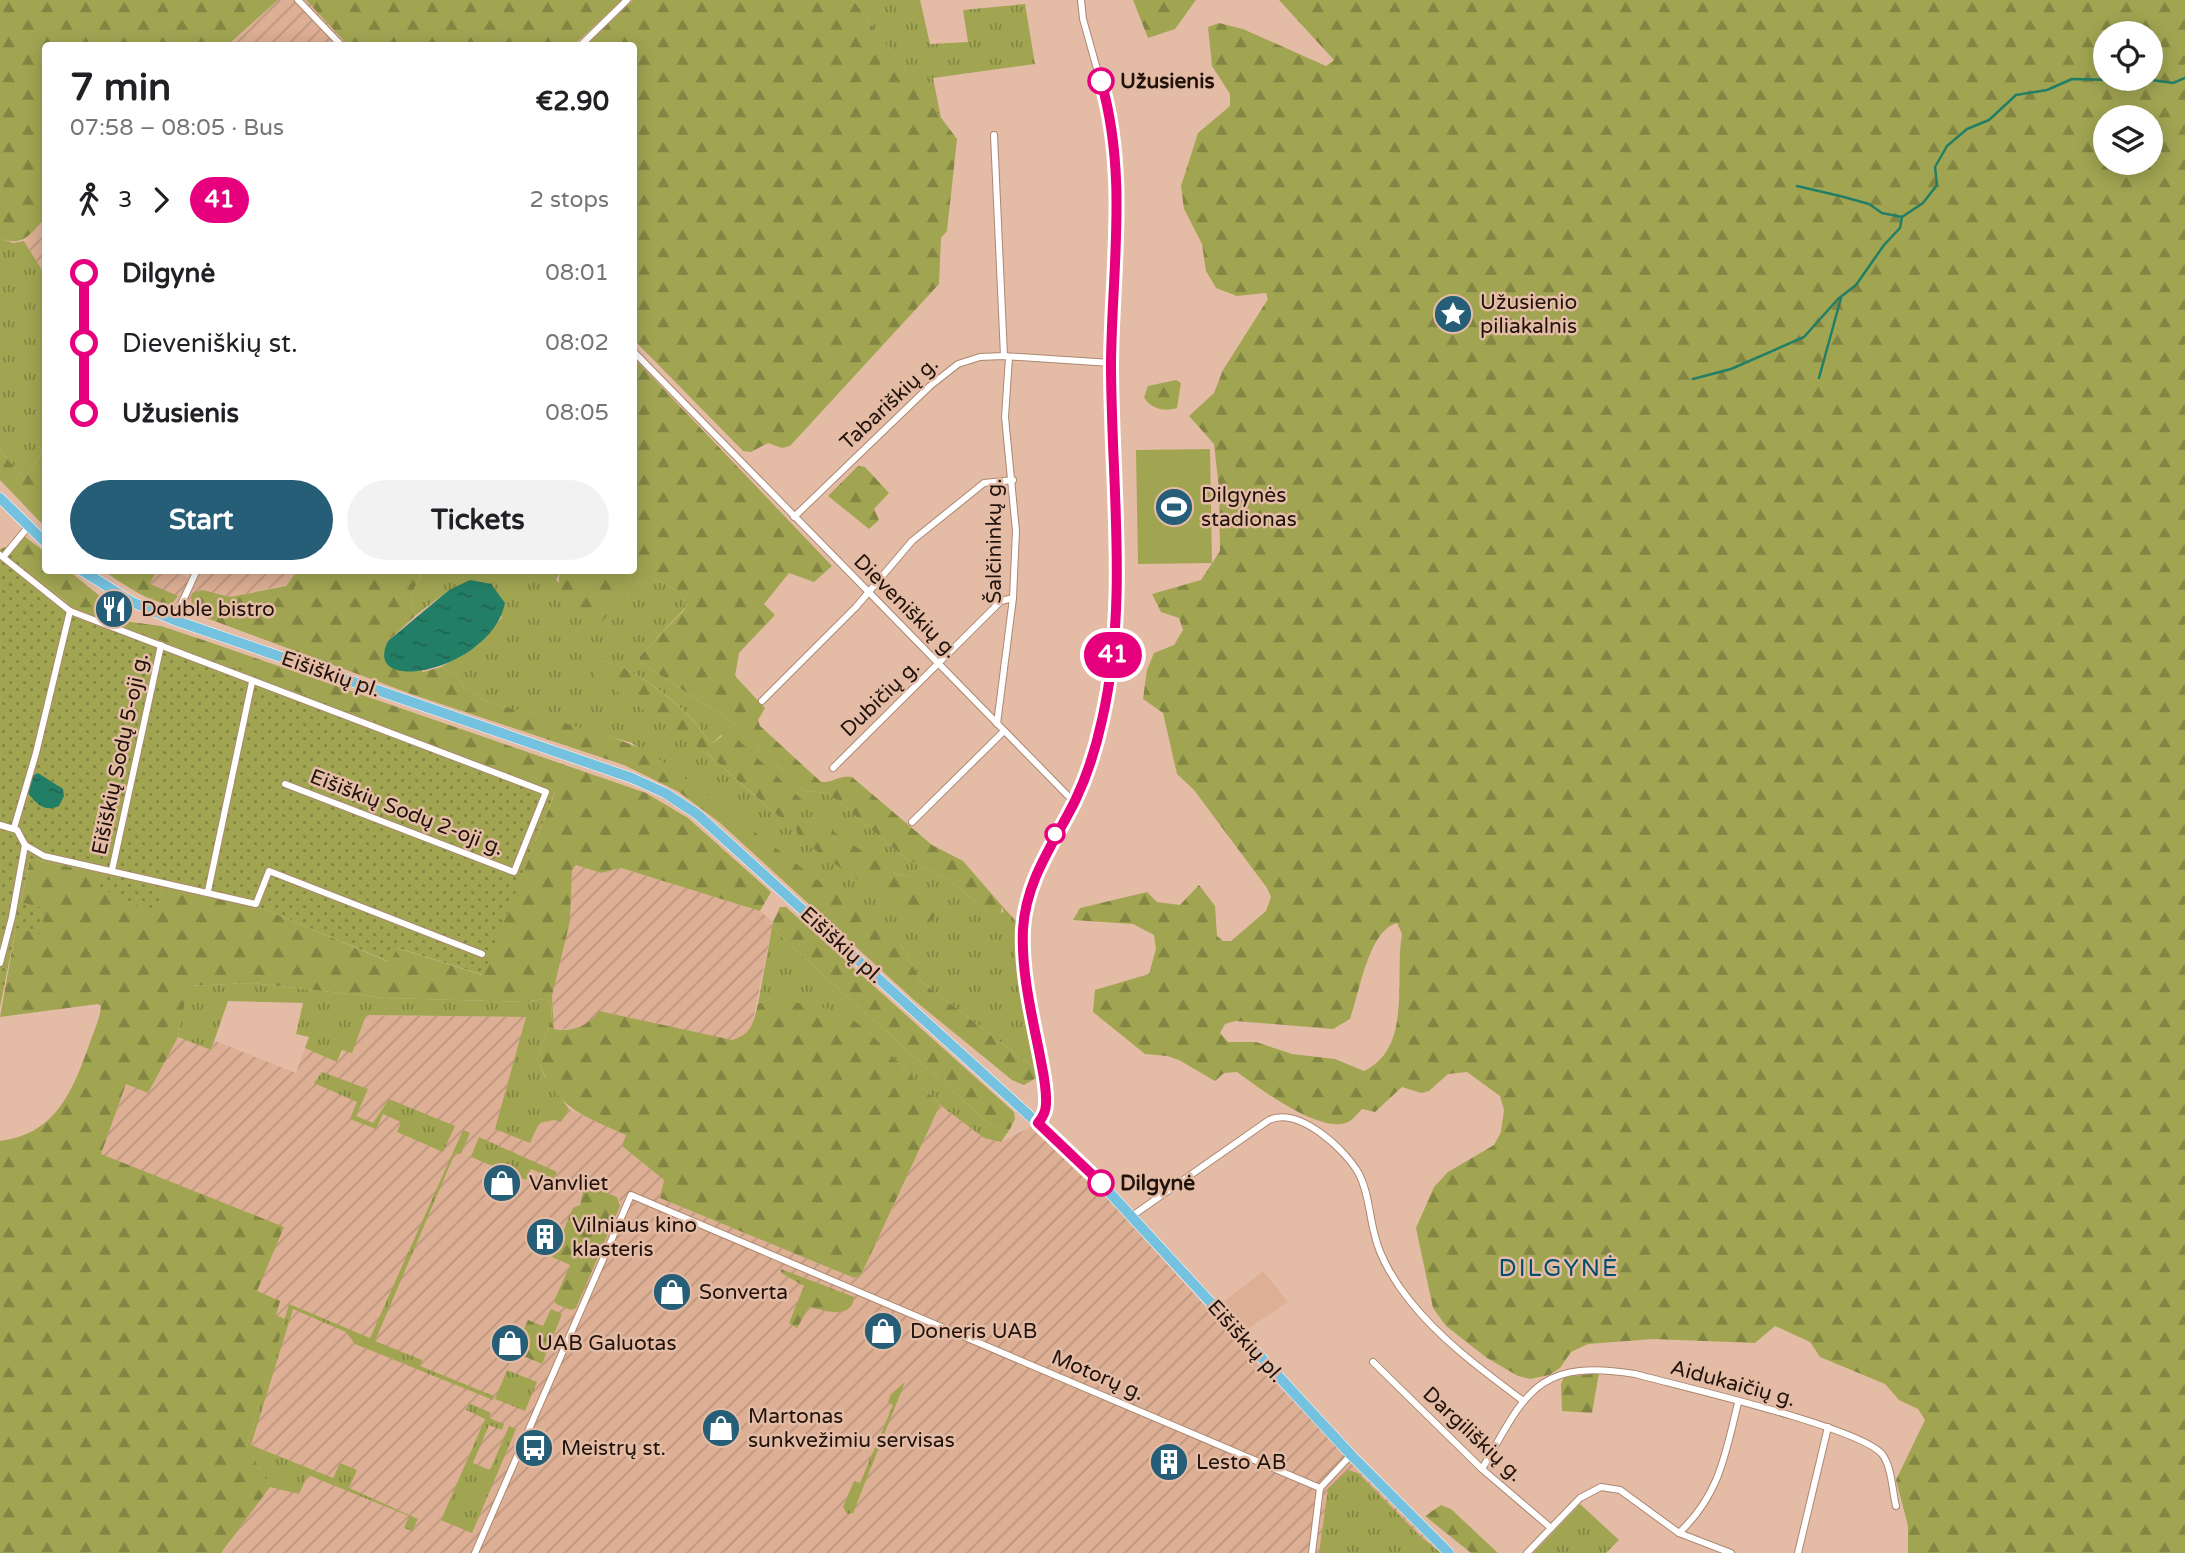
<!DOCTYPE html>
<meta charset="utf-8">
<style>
:root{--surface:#fff;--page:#f2f2f2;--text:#202124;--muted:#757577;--accent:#265e78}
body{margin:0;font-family:"Varela Round",sans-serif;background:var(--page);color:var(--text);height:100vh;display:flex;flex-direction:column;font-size:26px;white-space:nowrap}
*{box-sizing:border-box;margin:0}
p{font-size:23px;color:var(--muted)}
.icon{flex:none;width:38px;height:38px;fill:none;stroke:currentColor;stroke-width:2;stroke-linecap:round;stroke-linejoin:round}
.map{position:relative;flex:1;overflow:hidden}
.side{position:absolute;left:42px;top:42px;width:595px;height:532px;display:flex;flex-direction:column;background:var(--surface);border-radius:7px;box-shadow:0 4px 18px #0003}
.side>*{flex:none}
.badge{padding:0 14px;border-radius:23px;font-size:24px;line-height:46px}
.tools{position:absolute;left:2093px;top:21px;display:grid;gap:14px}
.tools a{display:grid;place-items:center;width:70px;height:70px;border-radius:50%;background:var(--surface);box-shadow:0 4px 18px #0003;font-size:35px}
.map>.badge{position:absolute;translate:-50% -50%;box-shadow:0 0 0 4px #fff}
.legs{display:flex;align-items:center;gap:10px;height:77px;padding:0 28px;font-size:23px}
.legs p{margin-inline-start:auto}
.summary{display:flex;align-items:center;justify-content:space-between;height:119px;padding:0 28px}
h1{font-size:38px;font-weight:700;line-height:52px}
.cta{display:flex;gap:14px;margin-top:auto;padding:14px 28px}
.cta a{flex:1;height:80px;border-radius:42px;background:var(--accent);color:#fff;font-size:28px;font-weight:700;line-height:80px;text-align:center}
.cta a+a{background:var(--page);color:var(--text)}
ul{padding:0 28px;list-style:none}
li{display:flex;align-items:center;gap:24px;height:70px;font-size:26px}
li i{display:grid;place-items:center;width:10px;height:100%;margin:0 9px;background:currentColor}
li i::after{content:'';width:18px;height:18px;margin:-9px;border:5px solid;border-radius:50%;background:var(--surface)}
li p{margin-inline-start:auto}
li:first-child i{background:linear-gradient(#0000 50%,currentColor 0)}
li:last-child i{background:linear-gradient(currentColor 50%,#0000 0)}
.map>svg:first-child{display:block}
.built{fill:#ddaf94}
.industrial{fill:url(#industrial-furrows);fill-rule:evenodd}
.grass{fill:url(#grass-tufts);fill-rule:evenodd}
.forest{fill:url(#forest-firs);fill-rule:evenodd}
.garden{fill:url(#garden-dots)}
.pitch{fill:#a1a552}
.water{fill:url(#water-ripples)}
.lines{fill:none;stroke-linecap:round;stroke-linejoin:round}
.stream{stroke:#237e66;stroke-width:2.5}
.street-casing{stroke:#ac8771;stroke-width:8}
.primary-casing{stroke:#fff;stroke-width:11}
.street{stroke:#fff;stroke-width:6}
.primary{stroke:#74c2e0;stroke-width:10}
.line-1-casing{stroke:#fff;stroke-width:16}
.line-1{stroke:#e6007e;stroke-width:10}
.stop-1-dot{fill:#fff;stroke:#e6007e;stroke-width:3.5}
.labels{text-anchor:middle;stroke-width:5;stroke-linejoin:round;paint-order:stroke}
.stop-label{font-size:21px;font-weight:bold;fill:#21130b;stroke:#e4bca6;text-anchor:start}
.poi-label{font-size:21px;fill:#21130b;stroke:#e4bca6;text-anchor:start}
.street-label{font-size:21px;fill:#21130b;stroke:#e4bca6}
.quarter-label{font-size:24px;letter-spacing:2px;fill:#034f6b;stroke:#e4bca6}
</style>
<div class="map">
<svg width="2185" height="1553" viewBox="0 0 2185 1553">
<defs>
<pattern id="industrial-furrows" width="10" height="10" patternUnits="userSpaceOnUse" patternTransform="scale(1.75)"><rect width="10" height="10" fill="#ddaf94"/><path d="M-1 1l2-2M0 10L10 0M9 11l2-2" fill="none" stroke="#bd967e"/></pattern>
<pattern id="grass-tufts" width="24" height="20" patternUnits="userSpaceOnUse" patternTransform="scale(1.75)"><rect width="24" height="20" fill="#a1a552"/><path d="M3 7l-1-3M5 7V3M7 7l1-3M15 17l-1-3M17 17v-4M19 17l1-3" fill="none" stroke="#838542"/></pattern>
<pattern id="forest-firs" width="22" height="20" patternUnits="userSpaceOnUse" patternTransform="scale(1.75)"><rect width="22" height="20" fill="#a1a552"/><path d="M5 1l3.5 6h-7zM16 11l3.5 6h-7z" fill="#838542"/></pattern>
<pattern id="garden-dots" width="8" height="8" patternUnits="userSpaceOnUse" patternTransform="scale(1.75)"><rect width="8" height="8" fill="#a1a552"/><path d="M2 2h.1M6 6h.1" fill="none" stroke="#838542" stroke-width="1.8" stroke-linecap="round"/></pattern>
<pattern id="water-ripples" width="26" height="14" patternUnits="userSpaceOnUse" patternTransform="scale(1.75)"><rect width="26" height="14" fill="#237e66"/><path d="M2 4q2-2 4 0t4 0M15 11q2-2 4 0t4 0" fill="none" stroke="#1e6652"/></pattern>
</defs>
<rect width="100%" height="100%" fill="#e4bca6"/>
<!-- built -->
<polygon class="built" points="1263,1271 1288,1302 1246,1330 1222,1303"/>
<!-- industrial -->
<g class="industrial">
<polygon points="278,0 306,0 349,45 228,46"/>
<polygon points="45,218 45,275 24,241"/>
<polygon points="156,571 175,571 189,578 193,571 297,571 286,585 230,597 203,590 189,603 190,612 171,605 176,601 150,584"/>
<polygon points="576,865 601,873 620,868 760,911 773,922 751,1030 744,1037 732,1040 591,1022 571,1030 554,1029 552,996 570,921 572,870"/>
<path d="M366 1015 527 1017 539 1123 554 1119 561 1122 569 1109 627 1135 622 1146 664 1180 660 1198 854 1278 861 1275 940 1105 984 1138 1001 1142 1032 1126 1104 1195 1264 1371 1441 1553H221L229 1544 247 1446 285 1319 275 1316 257 1291 100 1155 126 1084 148 1092 178 1037 211 1050 215 1041 296 1073 305 1048 338 1061ZM617 1197 620 1202 574 1309 556 1304 554 1301 570 1265 552 1257 577 1207 580 1203Z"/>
</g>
<!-- grass -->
<g class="grass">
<polygon points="853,0 920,0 930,44 968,42 963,10 1025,4 1035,64 933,78 941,118"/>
<polygon points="0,238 13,243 24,241 45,275 45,448 24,479 0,450"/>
<path d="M419 570 561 571 556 580 601 621 640 582C656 575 676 588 686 601L685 608 640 656V662L732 722 803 790 826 793 834 798 905 858 949 880 992 915 1003 912V907L1019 924 1020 962 1038 1071 921 981 900 943 632 743 485 701 464 686 456 675 441 667 478 645 502 617 449 590 416 615C407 600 414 589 421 575ZM602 661C637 667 691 711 709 741L713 743 721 735 778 816ZM810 817 868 858 896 874 909 877 934 901 922 925 872 888Z"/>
<polygon points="773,922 777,933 988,1123 999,1129 1010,1129 1001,1142 984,1138 940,1105 869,1032 772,998 758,1004"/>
<polygon points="251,983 385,998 524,1002 544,999 552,1004 551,1020 537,1058 544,1075 569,1109 561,1122 554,1120 539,1123 530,1143 495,1129 526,1017 366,1015 352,1053 342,1050 337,1062 305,1048 309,1037 296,1034 303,1003 228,1001 211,1050 178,1037 187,986"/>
<polygon points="322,1072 368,1089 356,1116 373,1123 389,1099 455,1126 443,1152 397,1132 401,1122 383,1114 376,1129 350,1119 357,1102 314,1083"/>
<polygon points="463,1130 470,1133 461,1154 455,1153 375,1341 422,1360 420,1366 494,1396 493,1400 355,1344 346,1332 293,1309 251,1445 333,1478 340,1463 357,1470 349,1488 418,1519 412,1531 404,1528 409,1516 308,1475 299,1494 270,1487 247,1446 289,1304 370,1338"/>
<polygon points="479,1137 557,1172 554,1179 531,1169 526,1180 471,1157"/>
<polygon points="507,1370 537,1382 525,1411 495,1399"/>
<polygon points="905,1382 853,1513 847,1514 843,1507 854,1481 860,1483 893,1405 888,1402 891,1394"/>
<polygon points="469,1403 491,1413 489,1418 504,1424 502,1430 489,1425 473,1463 490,1470 509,1426 516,1429 472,1533 441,1520 485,1419 466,1410"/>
<polygon points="1348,1470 1358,1473 1420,1536 1441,1553 1319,1553 1328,1489"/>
<polygon points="1580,1504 1619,1540 1606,1553 1533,1553"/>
</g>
<!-- forest -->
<g class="forest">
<path d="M0 0H278L228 45 46 46 45 218C31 234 22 248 0 238Z"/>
<polygon points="306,0 622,0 574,45 349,46"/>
<polygon points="633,0 853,0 957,139 947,231 941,238 939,284 790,446 782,448 768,443 751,452 743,451 634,340 634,46 586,45"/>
<polygon points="1133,0 1196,0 1175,29 1148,38"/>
<path d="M1279 0H2185V1553H1908V1526L1896 1480 1925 1420 1918 1409 1899 1400 1885 1384 1820 1357 1810 1342 1775 1326 1755 1343 1653 1339 1588 1344 1571 1352 1560 1368 1549 1375 1530 1379 1518 1376 1487 1358 1446 1326 1433 1308 1416 1228 1434 1187 1448 1172 1494 1145 1501 1132 1504 1110 1500 1096 1467 1072 1448 1074 1429 1091 1421 1093 1402 1087 1375 1112 1362 1109C1358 1113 1354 1118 1350 1121 1323 1137 1259 1088 1237 1072L1224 1073 1215 1081 1179 1060 1167 1056 1145 1054 1093 1012 1095 990 1149 974 1156 949 1154 935 1133 924 1073 920 1080 908 1147 892 1157 902 1180 905 1199 885 1215 906 1217 936 1223 941H1231L1266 911 1271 897 1267 888 1194 790 1177 774 1163 713 1143 699 1147 670 1154 653 1174 645 1183 630 1179 618 1161 612 1152 594 1201 580 1220 551 1219 489 1214 444 1189 416 1214 393 1223 370 1268 299 1266 293 1237 296 1216 288 1206 271 1202 244 1184 209 1181 186 1198 133 1230 106V94L1212 66 1208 27 1219 23 1243 29 1326 66 1334 60ZM2105 33H2151V79H2105ZM2105 117H2151V163H2105ZM1397 923 1402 934C1394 977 1413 1048 1364 1071L1335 1059 1292 1054 1256 1042H1228L1220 1033 1225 1024 1235 1021 1333 1029 1350 1019C1360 992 1368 931 1397 923Z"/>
<path d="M634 358 832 566 814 582 789 573 764 604 775 615 739 653 735 676 765 708 758 720 760 726 821 782C833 783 841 774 852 777L932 845 963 861 1003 907 999 916 992 915 949 880 905 858 834 798 826 793 803 790 732 722 640 662V656L685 609 686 601C676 588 656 575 640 582L601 622 593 621C578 607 551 592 561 571L634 570Z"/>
<path d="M1176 380 1181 383 1177 408C1165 412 1150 409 1144 397L1148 386Z"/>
<polygon points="45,448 45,527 0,480 0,450 24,479"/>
<polygon points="858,466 865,467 889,493 874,509 879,520 869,529 828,496"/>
<path d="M24 536 45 552 46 570 69 571 101 597 104 610 131 622 161 626 212 643 646 793 688 818 771 892 760 911 621 868 601 873 576 865 572 870 570 921 552 996 554 1029C572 1033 590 1025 599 1011L732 1040C752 1034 753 1023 758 1004L772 998 841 1011 869 1032 940 1105 861 1275 854 1278 660 1198 664 1180 622 1146 626 1135C580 1114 557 1109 537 1058L551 1020 552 1004 544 999 524 1002 385 998 251 983 188 986 178 1037 148 1093 126 1084 101 1154 284 1227 257 1291 280 1301 276 1315 285 1319 247 1446 270 1487 221 1553H0V1141C54 1134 71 1095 88 1048 92 1035 100 1020 101 1006L98 1004 0 1017 16 928 45 909 21 903 30 859 102 873 154 915 163 886 264 909 389 962 397 948 482 975 555 793 73 608 11 553Z"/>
<path d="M104 571H156L150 584 178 596 171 605C147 601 124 585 104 571Z"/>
<path d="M297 571H419L421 574C414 589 407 600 416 615L388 641 423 672 441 667 456 675 464 686 485 701 604 734 650 752 900 943 921 981 1038 1071 1036 1078 1024 1085 1012 1080 914 1000 719 822 679 792 624 765 414 695 190 612 192 593 203 590 230 597 286 586Z"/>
<path d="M602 661C637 667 690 711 709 741L713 743 726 733 732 734 804 802 802 812 791 821 778 816 709 755 593 675 594 665Z"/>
<polygon points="805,817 815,819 896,874 909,877 930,889 934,901 943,906 927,925 922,925 798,838 796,827"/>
<polygon points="780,907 786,907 1014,1112 1015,1119 1010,1129 999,1129 988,1123 777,933 773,922"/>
<polygon points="599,1190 617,1197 620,1206 576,1308 571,1310 556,1304 554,1301 570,1265 552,1257 573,1208 580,1205 583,1192"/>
<path d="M781 1269 854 1297C851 1321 824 1310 809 1307L797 1328 789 1323 804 1286 781 1273Z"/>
<polygon points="551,1309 562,1314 542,1364 514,1352 528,1320 543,1326"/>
<polygon points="1599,1373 1592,1413 1562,1411 1561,1384 1564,1377"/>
<polygon points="1441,1505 1451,1509 1498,1553 1471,1553 1425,1516"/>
</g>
<!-- garden -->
<polygon class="garden" points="5,547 67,603 84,613 202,655 555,792 483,975 398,948 390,962 264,909 163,886 155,915 99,887 101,873 30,859 21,902 46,909 40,934 16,928 0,1007 0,549"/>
<!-- pitch -->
<polygon class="pitch" points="1210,449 1212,563 1138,564 1136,450"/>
<!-- water -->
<g class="water">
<path d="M470 580 491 584 505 603C491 671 360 697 388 641L449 590Z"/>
<path d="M38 773 63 789 64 796 59 806C44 813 36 803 27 792L32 776Z"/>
</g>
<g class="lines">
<!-- stream -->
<g class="stream">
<polyline points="1797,186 1840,196 1869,204 1882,213 1902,217"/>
<polyline points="1819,378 1841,298"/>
<polyline points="1693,379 1731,369 1804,337 1838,299 1856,285 1884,245 1900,228 1902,217 1923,203 1937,185 1935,167 1947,146 1967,129 1989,120 2016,95 2047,90 2072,79 2112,80 2125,90 2142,87 2152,80 2173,83 2185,78"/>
</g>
<!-- street casing -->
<g class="street-casing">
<g id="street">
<polyline points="298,0 342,46"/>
<polyline points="580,46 627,0"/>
<polyline points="994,135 1004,356"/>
<polyline points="634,352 1074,802"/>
<polyline points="794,517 930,386 958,364 980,357 1004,356 1111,363"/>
<polyline points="0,555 70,611 546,792 514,872 285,784"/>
<polyline points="4,556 28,527"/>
<polyline points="174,620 197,570"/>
<polyline points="762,701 856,607 912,541 984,483 1013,480"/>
<polyline points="997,724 1013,598 1016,531 1005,417 1009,357"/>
<polyline points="833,768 1001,601 1013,598"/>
<polyline points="912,822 1004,731"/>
<polyline points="0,825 17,830 25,845 44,856 256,904 269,871 482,954"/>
<polyline points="14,828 36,753 70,611"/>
<polyline points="112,870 161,645"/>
<polyline points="208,891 252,682"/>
<polyline points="0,963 12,917 25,845"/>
<polyline points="1038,1123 1044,1115 1046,1092 1028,986 1025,917 1042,860 1074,802 1098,735 1111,670 1118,580 1111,363 1118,239 1115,160 1109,112 1083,19 1081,0"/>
<path d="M1132 1216 1269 1120C1299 1106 1346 1150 1359 1174 1369 1193 1369 1215 1375 1236 1380 1258 1396 1284 1410 1301 1441 1340 1482 1370 1522 1400"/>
<polyline points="1373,1362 1482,1469 1551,1528"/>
<path d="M1482 1469C1526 1393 1536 1358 1635 1374 1679 1386 1859 1427 1882 1454 1892 1467 1892 1490 1896 1506"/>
<path d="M1679 1533C1720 1494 1725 1455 1738 1403"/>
<polyline points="475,1553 631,1195 1320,1488"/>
<polyline points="1312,1553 1320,1488 1351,1455"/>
<polyline points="1527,1553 1580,1498 1601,1487 1620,1490 1679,1533 1731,1553"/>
<polyline points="1798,1553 1828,1427"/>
</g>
</g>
<!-- primary casing -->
<g class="primary-casing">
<g id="primary">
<polyline points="0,498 46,543"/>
<polyline points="81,570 132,602 174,620 632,778 665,793 697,814 1085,1166 1351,1455 1449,1553"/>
</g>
</g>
<!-- street -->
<use href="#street" class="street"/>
<!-- primary -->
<use href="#primary" class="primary"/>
</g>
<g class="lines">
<!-- line-1 casing -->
<g class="line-1-casing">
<path id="line-1" d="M1101 81C1128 175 1112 268 1111 363 1111 483 1129 602 1102 720 1096 748 1087 776 1075 801 1054 843 1026 880 1023 929 1021 969 1031 1012 1039 1051 1042 1068 1047 1086 1046 1104 1046 1112 1043 1117 1038 1123L1101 1183"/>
</g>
<!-- line-1 -->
<use href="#line-1" class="line-1"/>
</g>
<!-- icons -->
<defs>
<g id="sight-disc" transform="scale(2.0125)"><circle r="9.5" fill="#265e78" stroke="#e4bca6"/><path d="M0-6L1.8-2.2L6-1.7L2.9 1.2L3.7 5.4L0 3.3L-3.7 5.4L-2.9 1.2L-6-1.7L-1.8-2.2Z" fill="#fff"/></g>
<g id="stadium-disc" transform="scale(2.0125)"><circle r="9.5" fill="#265e78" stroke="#e4bca6"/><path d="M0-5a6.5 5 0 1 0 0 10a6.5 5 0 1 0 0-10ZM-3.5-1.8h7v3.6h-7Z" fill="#fff"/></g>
<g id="restaurant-disc" transform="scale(2.0125)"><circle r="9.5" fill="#265e78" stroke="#e4bca6"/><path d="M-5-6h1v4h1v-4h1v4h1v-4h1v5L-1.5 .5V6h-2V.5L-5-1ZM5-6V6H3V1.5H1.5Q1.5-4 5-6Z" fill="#fff"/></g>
<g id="shop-disc" transform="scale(2.0125)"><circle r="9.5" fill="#265e78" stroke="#e4bca6"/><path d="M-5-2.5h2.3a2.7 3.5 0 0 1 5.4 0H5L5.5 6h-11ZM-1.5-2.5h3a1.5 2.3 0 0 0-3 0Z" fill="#fff"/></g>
<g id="building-disc" transform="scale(2.0125)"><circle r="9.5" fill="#265e78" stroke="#e4bca6"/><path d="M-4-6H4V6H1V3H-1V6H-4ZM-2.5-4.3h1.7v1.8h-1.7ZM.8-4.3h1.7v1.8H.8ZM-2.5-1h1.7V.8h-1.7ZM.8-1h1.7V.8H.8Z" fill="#fff"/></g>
<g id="bus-disc" transform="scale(2.0125)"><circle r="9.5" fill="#265e78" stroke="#e4bca6"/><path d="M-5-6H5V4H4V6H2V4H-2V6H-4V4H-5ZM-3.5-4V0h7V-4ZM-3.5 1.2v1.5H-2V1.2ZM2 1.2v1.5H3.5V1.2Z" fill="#fff"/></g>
</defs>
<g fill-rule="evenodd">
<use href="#sight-disc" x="1453" y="314"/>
<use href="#stadium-disc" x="1174" y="507"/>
<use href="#restaurant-disc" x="114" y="609"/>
<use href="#shop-disc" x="502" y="1183"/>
<use href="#building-disc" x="545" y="1237"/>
<use href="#shop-disc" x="672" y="1292"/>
<use href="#shop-disc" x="883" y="1331"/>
<use href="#shop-disc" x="510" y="1343"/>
<use href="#shop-disc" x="721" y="1428"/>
<use href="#bus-disc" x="534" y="1448"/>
<use href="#building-disc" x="1169" y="1462"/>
</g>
<!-- markers -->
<g class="stop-1-dot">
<circle cx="1101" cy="81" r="12"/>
<circle cx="1055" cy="834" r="9"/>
<circle cx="1101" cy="1183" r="12"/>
</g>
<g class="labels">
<!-- stop labels -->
<g class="stop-label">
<text x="1120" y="88">Užusienis</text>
<text x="1120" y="1190">Dilgynė</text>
</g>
<!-- poi labels -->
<g class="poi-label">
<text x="1480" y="309">Užusienio<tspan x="1480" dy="24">piliakalnis</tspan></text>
<text x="1201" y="502">Dilgynės<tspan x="1201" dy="24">stadionas</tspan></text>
<text x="141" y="616">Double bistro</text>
<text x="529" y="1190">Vanvliet</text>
<text x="572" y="1232">Vilniaus kino<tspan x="572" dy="24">klasteris</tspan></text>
<text x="699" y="1299">Sonverta</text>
<text x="910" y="1338">Doneris UAB</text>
<text x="537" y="1350">UAB Galuotas</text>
<text x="748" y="1423">Martonas<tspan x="748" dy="24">sunkvežimiu servisas</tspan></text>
<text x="561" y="1455">Meistrų st.</text>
<text x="1196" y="1469">Lesto AB</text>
</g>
<!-- street labels -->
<g class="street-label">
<text transform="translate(889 403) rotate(-43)" y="7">Tabariškių g.</text>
<text transform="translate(994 541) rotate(-90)" y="7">Šalčininkų g.</text>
<text transform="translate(906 606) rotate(45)" y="7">Dieveniškių g.</text>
<text transform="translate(331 674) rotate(19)" y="7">Eišiškių pl.</text>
<text transform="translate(880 698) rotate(-44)" y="7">Dubičių g.</text>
<text transform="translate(120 754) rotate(-78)" y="7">Eišiškių Sodų 5-oji g.</text>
<text transform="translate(407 812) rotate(21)" y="7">Eišiškių Sodų 2-oji g.</text>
<text transform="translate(842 945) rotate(42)" y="7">Eišiškių pl.</text>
<text transform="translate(1246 1341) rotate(48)" y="7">Eišiškių pl.</text>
<text transform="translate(1098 1375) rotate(23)" y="7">Motorų g.</text>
<text transform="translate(1733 1383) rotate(15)" y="7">Aidukaičių g.</text>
<text transform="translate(1473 1434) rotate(43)" y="7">Dargiliškių g.</text>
</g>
<!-- quarter labels -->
<g class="quarter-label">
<text x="1559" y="1276">DILGYNĖ</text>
</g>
</g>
</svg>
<div class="tools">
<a><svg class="icon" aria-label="locate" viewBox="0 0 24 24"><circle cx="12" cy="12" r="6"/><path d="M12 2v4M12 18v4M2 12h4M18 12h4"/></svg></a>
<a><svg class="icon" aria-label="layers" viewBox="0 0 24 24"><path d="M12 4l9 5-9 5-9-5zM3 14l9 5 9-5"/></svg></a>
</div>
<b class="badge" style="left:1113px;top:655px;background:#e6007e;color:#fff">41</b>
<section class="side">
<div class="summary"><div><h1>7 min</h1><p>07:58 – 08:05 · Bus</p></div><b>€2.90</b></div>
<div class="legs"><svg class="icon" aria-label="walk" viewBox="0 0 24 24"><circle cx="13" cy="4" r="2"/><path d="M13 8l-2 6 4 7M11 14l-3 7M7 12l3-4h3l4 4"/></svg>3<svg class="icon" aria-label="forward" viewBox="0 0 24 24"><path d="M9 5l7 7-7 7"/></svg><b class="badge" style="background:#e6007e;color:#fff">41</b><p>2 stops</p></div>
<ul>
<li><i style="color:#e6007e"></i><b>Dilgynė</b><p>08:01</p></li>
<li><i style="color:#e6007e"></i><span>Dieveniškių st.</span><p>08:02</p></li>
<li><i style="color:#e6007e"></i><b>Užusienis</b><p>08:05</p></li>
</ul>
<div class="cta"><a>Start</a><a>Tickets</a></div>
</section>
</div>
